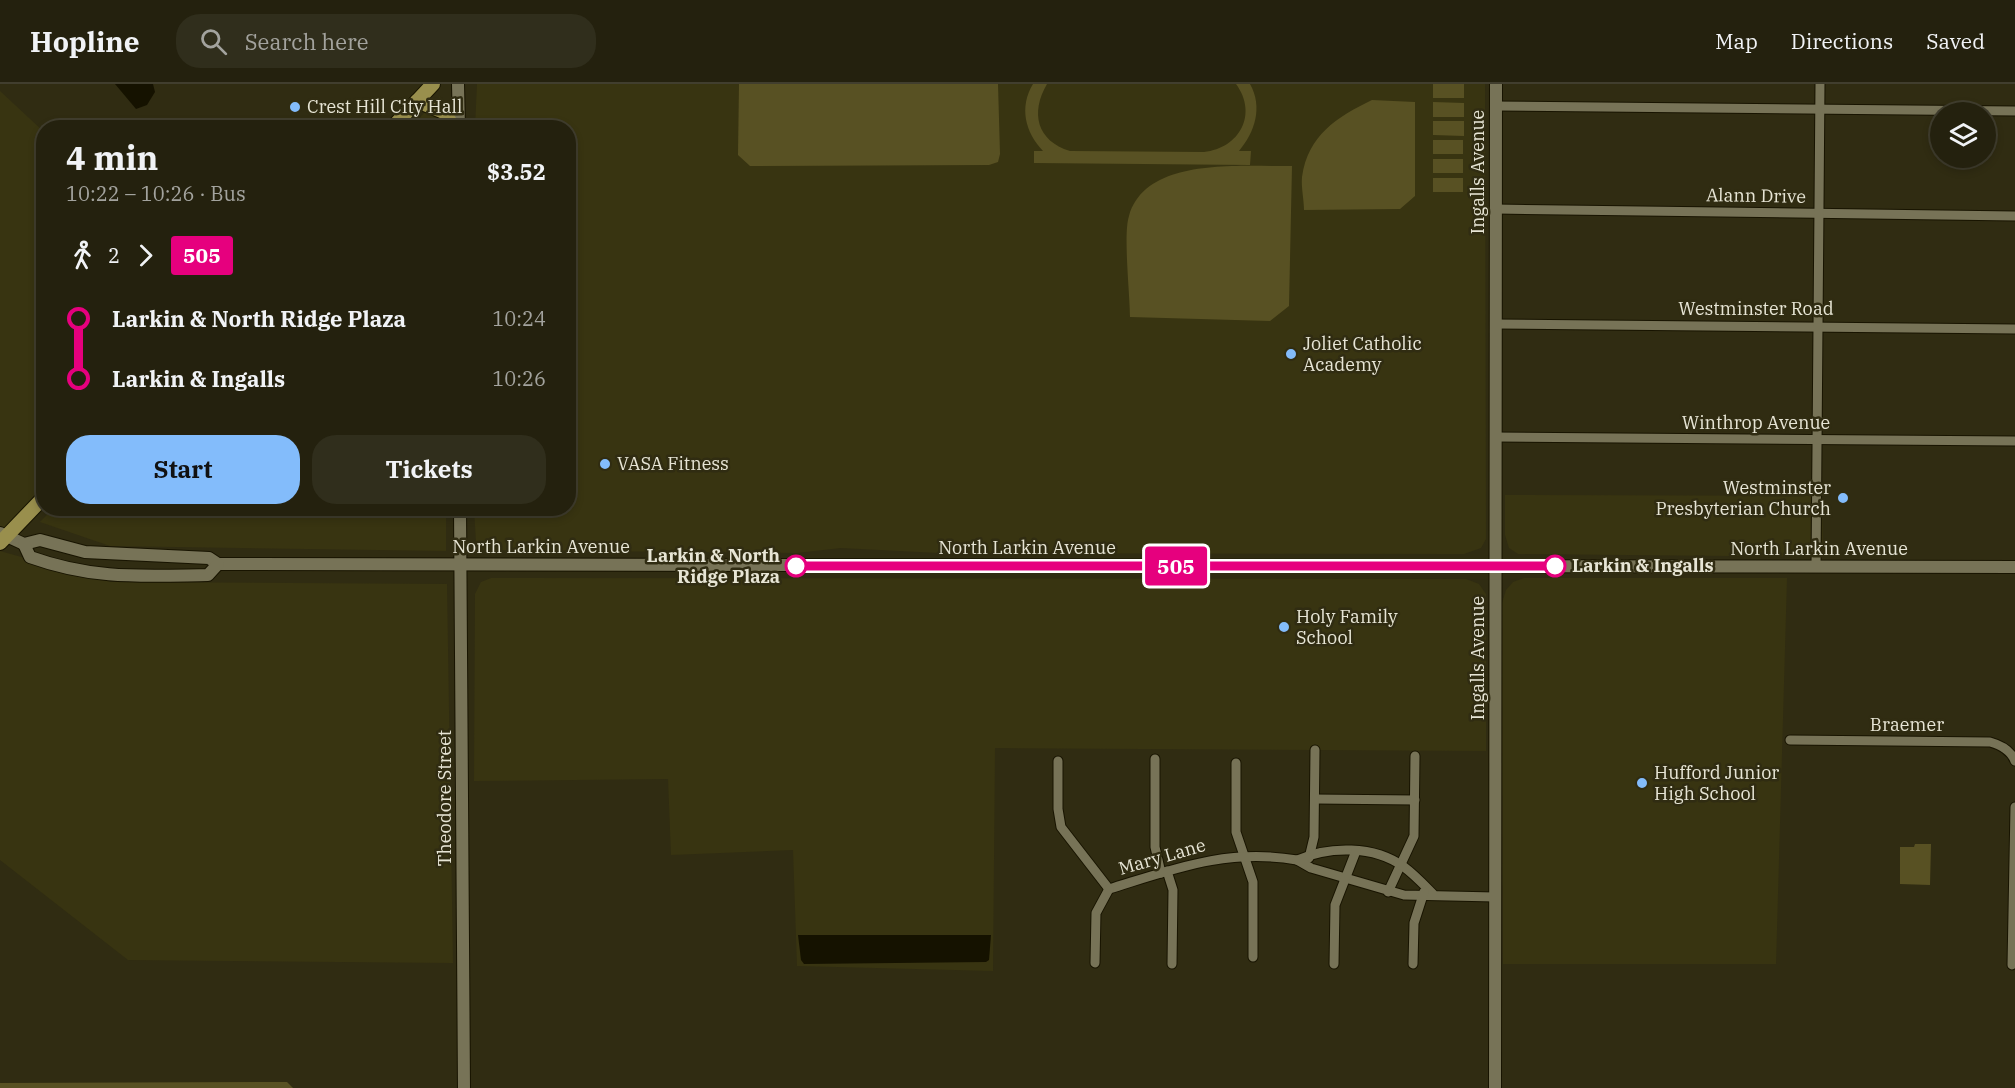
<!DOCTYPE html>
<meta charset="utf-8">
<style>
:root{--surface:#24210e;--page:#302e1c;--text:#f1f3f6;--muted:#a3a39e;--line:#413e2e;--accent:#83bcfb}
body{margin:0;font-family:"IBM Plex Serif",serif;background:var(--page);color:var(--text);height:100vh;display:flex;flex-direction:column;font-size:22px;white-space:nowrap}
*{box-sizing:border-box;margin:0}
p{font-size:20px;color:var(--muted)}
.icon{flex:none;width:33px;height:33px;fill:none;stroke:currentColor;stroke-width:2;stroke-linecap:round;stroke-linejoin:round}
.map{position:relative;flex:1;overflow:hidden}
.sheet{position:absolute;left:36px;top:36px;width:540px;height:396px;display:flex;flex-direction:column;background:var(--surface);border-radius:24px;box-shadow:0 3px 9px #0003,0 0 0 2px var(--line)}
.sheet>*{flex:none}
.badge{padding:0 12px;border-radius:4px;font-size:21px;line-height:39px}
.fabs{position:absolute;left:1930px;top:18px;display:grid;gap:12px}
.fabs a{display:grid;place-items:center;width:66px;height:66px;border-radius:50%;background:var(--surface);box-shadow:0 3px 9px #0003,0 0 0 2px var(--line);font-size:30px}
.map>.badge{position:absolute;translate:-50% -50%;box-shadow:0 0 0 3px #fff}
.legs{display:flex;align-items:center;gap:9px;height:66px;padding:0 30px;font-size:20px}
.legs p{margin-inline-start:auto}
.overview{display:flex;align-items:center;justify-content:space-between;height:102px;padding:0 30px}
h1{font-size:33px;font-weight:700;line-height:45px}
.button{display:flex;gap:12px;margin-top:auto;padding:12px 30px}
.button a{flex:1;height:69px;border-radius:24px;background:var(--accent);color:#111;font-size:24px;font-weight:700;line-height:69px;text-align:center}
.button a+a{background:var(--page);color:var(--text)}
ul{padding:0 30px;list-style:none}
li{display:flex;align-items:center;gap:21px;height:60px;font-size:22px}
li i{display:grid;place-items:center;width:9px;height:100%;margin:0 8px;background:currentColor}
li i::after{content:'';width:15px;height:15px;margin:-8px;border:4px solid;border-radius:50%;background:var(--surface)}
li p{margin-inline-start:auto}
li:first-child i{background:linear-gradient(#0000 50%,currentColor 0)}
li:last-child i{background:linear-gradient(currentColor 50%,#0000 0)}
header{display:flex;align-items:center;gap:36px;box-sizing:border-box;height:84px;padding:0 30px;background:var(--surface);border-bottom:2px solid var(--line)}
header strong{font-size:28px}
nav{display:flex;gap:33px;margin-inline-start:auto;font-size:21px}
.search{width:420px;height:54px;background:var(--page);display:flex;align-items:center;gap:15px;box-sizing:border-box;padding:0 21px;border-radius:24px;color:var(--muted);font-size:22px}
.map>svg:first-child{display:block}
.built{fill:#383411}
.green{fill:#585123}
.water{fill:#151200}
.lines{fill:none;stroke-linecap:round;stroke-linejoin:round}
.street-casing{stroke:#181400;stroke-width:11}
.secondary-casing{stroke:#181400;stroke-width:14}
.primary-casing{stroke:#181400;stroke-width:16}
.street{stroke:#777357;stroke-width:9}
.secondary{stroke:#777357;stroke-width:12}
.primary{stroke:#998f4d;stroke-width:14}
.line-1-casing{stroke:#fff;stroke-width:14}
.line-1{stroke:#e6007e;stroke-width:9}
.poi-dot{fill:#83bcfb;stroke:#302c12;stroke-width:2}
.stop-1-dot{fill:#fff;stroke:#e6007e;stroke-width:3}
.labels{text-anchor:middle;stroke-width:5;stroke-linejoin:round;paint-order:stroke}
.poi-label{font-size:18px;fill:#e7e5d5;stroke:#302c12;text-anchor:start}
.street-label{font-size:18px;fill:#e7e5d5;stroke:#302c12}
.stop-label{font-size:18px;font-weight:bold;fill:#e7e5d5;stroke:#302c12;text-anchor:end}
</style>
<header>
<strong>Hopline</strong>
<div class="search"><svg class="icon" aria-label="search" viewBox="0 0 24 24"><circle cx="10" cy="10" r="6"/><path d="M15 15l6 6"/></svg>Search here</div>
<nav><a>Map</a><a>Directions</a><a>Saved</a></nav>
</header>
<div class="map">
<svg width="2015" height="1004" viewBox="0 0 2015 1004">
<rect width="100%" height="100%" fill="#302c12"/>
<!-- built -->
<g class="built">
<polygon points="477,0 1485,0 1486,455 1481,464 1464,470 938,469 841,464 797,469 484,466 476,458 474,425 568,424 568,44 475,43"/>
<polygon points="0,7 44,48 43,408 6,448 0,445"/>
<polygon points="440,12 441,43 411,43"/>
<polygon points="1505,411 1822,412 1823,473 1518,470 1509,464 1505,451"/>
<polygon points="53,425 446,425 446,467 110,462 40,438"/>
<polygon points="0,467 111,498 447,500 453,879 128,876 0,776"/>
<polygon points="491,494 1466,495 1479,500 1486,510 1486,667 995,664 993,887 797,882 793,766 671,771 668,695 474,697 475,510 481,498"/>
<polygon points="1524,494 1787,494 1776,880 1503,880 1502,519 1506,506 1513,498"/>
</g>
<!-- green -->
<g class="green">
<polygon points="739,0 998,0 1000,70 998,78 989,81 750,82 738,71"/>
<path d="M1033 0H1047C1030 29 1037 57 1070 67L1204 68C1240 64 1258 30 1236 0H1250C1263 23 1255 48 1239 67H1251L1250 81 1034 79V67H1043C1025 48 1019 23 1033 0Z"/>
<rect x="1433" y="0" width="31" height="14"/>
<path d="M1372 16 1415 18V112L1400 125 1304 126C1304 116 1301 103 1302 93 1308 51 1337 33 1372 16Z"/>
<polygon points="1433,18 1464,19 1464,33 1433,33"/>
<polygon points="1433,37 1464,37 1464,52 1433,51"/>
<rect x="1433" y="56" width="30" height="14"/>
<rect x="1433" y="75" width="30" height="14"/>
<path d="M1292 82 1289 222 1270 237 1130 233C1130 211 1123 150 1129 132 1146 72 1242 83 1292 82Z"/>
<rect x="1433" y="94" width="30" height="14"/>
<polygon points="1915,760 1931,760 1930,801 1900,800 1900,763 1914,763"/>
<polygon points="287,998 293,1004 0,1004 0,999"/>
</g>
<!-- water -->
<g class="water">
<polygon points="115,0 153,0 155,8 147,21 136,25"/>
<polygon points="798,851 991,851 989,876 986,878 804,880 801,876"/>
</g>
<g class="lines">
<!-- street casing -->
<g class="street-casing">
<g id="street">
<polyline points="1496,22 2015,27"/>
<polyline points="1496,125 2015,132"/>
<polyline points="1496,240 2015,245"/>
<polyline points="1496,353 2015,357"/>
<polyline points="1816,483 1820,0"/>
<path d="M1790 656 1990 658C2001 661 2011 667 2015 677"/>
<polyline points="1155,675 1155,763 1161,789"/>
<polyline points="1058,677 1058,725 1061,743 1109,805"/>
<polyline points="1236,679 1236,748 1253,798 1253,873"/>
<polyline points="1315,715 1415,716"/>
<polyline points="1309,774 1314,753 1315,666"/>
<polyline points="1167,787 1173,806 1172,880"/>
<path d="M1109 805C1174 785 1227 764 1297 776"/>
<polyline points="1388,808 1414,752 1415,672"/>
<path d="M1434 811C1425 802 1415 791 1404 783 1374 761 1329 762 1297 776L1311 784 1404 811 1495 813"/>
<polyline points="1095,879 1096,829 1109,805"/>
<polyline points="1334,880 1335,821 1356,767"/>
<polyline points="1413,880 1414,839 1424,808"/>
<polyline points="2012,881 2015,723"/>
</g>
</g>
<!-- secondary casing -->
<g class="secondary-casing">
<g id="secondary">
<polyline points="458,0 459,44"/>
<polyline points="460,424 464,1004"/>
<polyline points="0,449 24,460 40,456 85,468 209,474 218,480 2015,483"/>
<path d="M24 460 30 473C94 496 142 492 208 491L218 480"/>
<polyline points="1495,1004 1496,0"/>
</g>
</g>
<!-- primary casing -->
<g class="primary-casing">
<g id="primary">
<polyline points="417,17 444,28 454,44"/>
<polyline points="392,44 433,0"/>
<polyline points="0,459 44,413"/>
</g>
</g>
<!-- street -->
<use href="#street" class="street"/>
<!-- secondary -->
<use href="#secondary" class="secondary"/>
<!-- primary -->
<use href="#primary" class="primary"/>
</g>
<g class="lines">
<!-- line-1 casing -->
<g class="line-1-casing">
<polyline id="line-1" points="796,482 1555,482"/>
</g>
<!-- line-1 -->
<use href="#line-1" class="line-1"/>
</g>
<!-- markers -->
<g class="poi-dot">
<circle cx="295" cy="23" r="6"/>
<circle cx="1291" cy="270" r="6"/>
<circle cx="605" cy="380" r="6"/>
<circle cx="1843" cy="414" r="6"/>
<circle cx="1284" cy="543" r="6"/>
<circle cx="1642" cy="699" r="6"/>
</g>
<g class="stop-1-dot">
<circle cx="796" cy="482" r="10"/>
<circle cx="1555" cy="482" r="10"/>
</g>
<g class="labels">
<!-- poi labels -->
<g class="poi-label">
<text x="307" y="29">Crest Hill City Hall</text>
<text x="1303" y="266">Joliet Catholic<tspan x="1303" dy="21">Academy</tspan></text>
<text x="617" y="386">VASA Fitness</text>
<text x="1831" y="410" text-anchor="end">Westminster<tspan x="1831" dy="21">Presbyterian Church</tspan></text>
<text x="1296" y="539">Holy Family<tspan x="1296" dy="21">School</tspan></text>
<text x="1654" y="695">Hufford Junior<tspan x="1654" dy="21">High School</tspan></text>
</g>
<!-- street labels -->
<g class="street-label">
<text transform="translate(1478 88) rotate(-90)" y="6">Ingalls Avenue</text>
<text transform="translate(1756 112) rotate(1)" y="6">Alann Drive</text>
<text x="1756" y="231">Westminster Road</text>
<text x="1756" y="345">Winthrop Avenue</text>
<text x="541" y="469">North Larkin Avenue</text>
<text x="1027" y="470">North Larkin Avenue</text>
<text x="1819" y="471">North Larkin Avenue</text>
<text transform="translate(1478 574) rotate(-90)" y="6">Ingalls Avenue</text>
<text x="1907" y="647">Braemer</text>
<text transform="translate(445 714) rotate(-90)" y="6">Theodore Street</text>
<text transform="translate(1162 773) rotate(-16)" y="6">Mary Lane</text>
</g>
<!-- stop labels -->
<g class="stop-label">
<text x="780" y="478">Larkin &amp; North<tspan x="780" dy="21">Ridge Plaza</tspan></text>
<text x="1572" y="488" text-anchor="start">Larkin &amp; Ingalls</text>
</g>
</g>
</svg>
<div class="fabs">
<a><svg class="icon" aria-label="layers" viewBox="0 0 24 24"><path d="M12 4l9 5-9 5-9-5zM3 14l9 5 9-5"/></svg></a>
</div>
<b class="badge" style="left:1176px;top:482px;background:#e6007e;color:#fff">505</b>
<section class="sheet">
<div class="overview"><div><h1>4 min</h1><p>10:22 – 10:26 · Bus</p></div><b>$3.52</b></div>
<div class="legs"><svg class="icon" aria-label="walk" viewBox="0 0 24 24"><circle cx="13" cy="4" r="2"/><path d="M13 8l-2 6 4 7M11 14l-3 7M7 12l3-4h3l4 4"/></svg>2<svg class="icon" aria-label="forward" viewBox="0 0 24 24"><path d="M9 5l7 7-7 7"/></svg><b class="badge" style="background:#e6007e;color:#fff">505</b></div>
<ul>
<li><i style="color:#e6007e"></i><b>Larkin &amp; North Ridge Plaza</b><p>10:24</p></li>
<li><i style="color:#e6007e"></i><b>Larkin &amp; Ingalls</b><p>10:26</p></li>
</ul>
<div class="button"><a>Start</a><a>Tickets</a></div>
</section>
</div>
